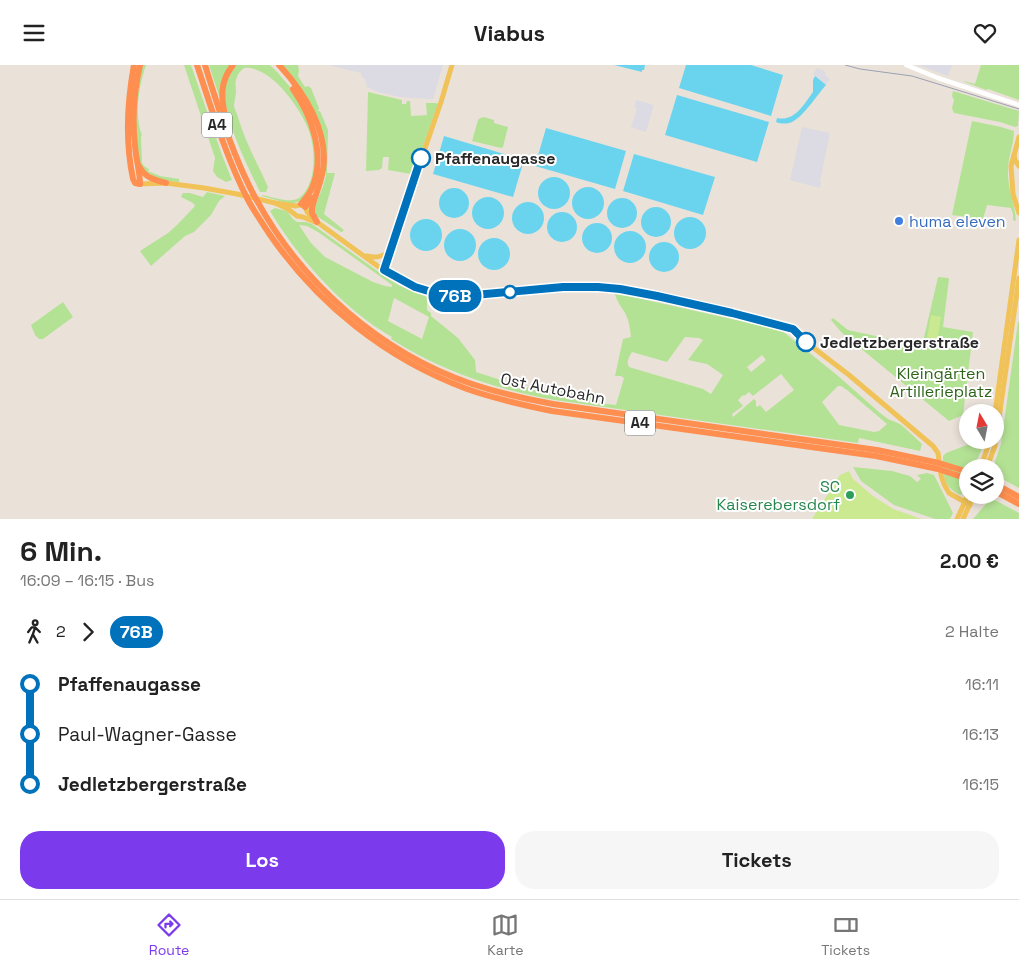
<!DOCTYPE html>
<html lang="de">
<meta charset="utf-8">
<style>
:root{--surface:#fff;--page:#f6f6f6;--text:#222;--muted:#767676;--line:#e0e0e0;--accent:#7c3aed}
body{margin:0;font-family:"Space Grotesk",sans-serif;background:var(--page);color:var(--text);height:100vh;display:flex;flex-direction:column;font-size:19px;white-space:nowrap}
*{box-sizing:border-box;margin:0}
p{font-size:16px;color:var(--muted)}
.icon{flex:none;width:28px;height:28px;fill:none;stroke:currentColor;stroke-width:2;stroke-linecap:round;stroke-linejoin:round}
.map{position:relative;height:454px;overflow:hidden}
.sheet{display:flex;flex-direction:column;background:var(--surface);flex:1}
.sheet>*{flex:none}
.badge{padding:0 10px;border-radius:16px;font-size:18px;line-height:32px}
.needle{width:32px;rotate:350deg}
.fabs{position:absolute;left:959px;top:339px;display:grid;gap:10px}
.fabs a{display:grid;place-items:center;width:45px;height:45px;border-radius:50%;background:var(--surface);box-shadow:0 2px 8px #0003;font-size:25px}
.map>.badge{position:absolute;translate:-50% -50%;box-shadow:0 0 0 2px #fff}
.legs{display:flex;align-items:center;gap:8px;height:55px;padding:0 20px;font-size:16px}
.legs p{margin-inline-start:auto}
.headline{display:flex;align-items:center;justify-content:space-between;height:85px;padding:0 20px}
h1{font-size:28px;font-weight:800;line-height:38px}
.button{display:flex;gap:10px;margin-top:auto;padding:10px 20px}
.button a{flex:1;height:58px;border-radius:20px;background:var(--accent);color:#fff;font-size:20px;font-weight:800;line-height:58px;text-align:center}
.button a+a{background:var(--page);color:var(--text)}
ul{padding:0 20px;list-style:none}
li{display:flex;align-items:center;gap:18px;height:50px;font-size:19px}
li i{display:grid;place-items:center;width:8px;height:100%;margin:0 6px;background:currentColor}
li i::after{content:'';width:12px;height:12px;margin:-6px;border:4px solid;border-radius:50%;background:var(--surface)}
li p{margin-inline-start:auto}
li:first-child i{background:linear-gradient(#0000 50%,currentColor 0)}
li:last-child i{background:linear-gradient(currentColor 50%,#0000 0)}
header{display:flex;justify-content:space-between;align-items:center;height:65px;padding:0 20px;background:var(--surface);font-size:22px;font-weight:800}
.menu{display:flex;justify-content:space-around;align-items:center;height:70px;border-top:1px solid var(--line);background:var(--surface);font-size:14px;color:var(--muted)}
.menu a{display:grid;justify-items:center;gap:2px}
.menu .selected{color:var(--accent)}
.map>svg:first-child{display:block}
.industrial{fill:#dcdae2}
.green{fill:#b4e295;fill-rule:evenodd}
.pitch{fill:#cae990}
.water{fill:#6ad4ee}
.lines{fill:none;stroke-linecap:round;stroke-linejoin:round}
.minor{stroke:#fff;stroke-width:4.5}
.major{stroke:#f0c258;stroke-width:5}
.highway{stroke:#fe8f50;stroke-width:6}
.rail{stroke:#9ca1b2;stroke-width:1}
.line-1-casing{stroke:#fff;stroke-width:11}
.line-1{stroke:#0072bc;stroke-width:8}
.stop-1-dot{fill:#fff;stroke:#0072bc;stroke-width:2.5}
.shop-dot{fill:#3f7fe0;stroke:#fff;stroke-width:2}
.leisure-dot{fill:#2e9e5b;stroke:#fff;stroke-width:2}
.labels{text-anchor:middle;stroke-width:4;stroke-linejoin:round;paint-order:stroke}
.shield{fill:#fff;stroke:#686868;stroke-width:1}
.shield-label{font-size:15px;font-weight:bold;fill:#282828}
.stop-label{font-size:16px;font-weight:bold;fill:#282828;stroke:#fff;text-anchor:start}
.shop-label{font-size:16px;fill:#366cbe;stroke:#fff;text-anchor:start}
.park-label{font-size:16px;fill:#2e6319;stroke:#fff}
.street-label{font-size:16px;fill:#282828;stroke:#fff}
.leisure-label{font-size:16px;fill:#27864d;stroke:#fff;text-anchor:end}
</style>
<header><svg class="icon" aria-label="menu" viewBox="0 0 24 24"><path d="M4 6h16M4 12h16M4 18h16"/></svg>Viabus<svg class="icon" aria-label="heart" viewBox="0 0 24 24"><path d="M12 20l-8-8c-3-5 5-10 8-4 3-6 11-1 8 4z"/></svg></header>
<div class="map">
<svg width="1019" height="454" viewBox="0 0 1019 454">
<rect width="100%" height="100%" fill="#eae2d9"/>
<!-- industrial -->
<g class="industrial">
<polygon points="328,0 443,0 433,34 400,32 378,27 367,22 365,14 361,11 361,8"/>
<polygon points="918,0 952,0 948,11"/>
<polygon points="817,3 820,5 821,4 826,8 825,10 830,14 826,20 813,9"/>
<polygon points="636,35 654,40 646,67 631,62 637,43 634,42"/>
<polygon points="802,62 830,68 820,116 821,118 820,123 790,115"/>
</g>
<!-- green -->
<g class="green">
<path d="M142 0H146C139 21 134 49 142 70L141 71 142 98 144 101 149 104 148 106 160 111 179 114V117L160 115 142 104 138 92 135 47Z"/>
<polygon points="184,0 191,0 222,90 232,115 226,117 217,112 213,106 215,93"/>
<polygon points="209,0 230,0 221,37"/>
<path d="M237 0H270L278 8 290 22 299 37 312 67 317 97 310 125 301 136 290 139 262 131V130C287 135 301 144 311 114 315 100 314 83 310 69 304 48 272 0 244 3 240 6 237 10 236 15 235 19 236 23 236 26 236 31 234 37 234 41 235 45 237 49 238 52 245 77 258 99 268 122L266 127H260C248 102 222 51 225 24 226 15 230 7 237 0Z"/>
<polygon points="281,0 298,0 299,6 298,11 305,22 308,21 311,23 319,43 318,46 320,46 328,65 327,108 335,108 324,149 344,165 342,167 341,167 315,150 315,141 322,124 326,111 326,98 323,74"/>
<polygon points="981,0 1019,0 1019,35 988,24 986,25 965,17 964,16 975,19"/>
<polygon points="953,26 1019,46 1018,61 1015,62 1000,57 954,48 952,43 954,35 952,31"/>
<polygon points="368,27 402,35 402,39 406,39 407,36 410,36 411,51 427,50 426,38 436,38 438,39 423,82 420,88 419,88 413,108 411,109 388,105 389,92 383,92 382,103 379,105 366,106"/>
<polygon points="484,52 494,55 494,58 508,62 503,82 501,83 472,76 478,55 480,53"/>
<path d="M972 56 1001 62 1014 66C1014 79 1008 92 1008 105 1007 123 1015 138 1016 156L1013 155V149L1011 143 987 140 983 154 952 150Z"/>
<polygon points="207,127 225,131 219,136 211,150 194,167 185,171 151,201 140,186 168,168 177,160 195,141 193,138 181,132 183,128 190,128 203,132"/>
<path d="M275 143 287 146 293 154 297 157H306L312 159 390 215 400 221 427 232V245L431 248V251L458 273 475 295 476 307 522 322 599 328 598 338 616 340 624 313 621 311H615L623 274 631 272C630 264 629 255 625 248 621 241 617 237 615 229L633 232 781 265 837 310 880 348 888 354 900 359 905 363 922 379 920 386 859 373 858 378 851 377 555 335C496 324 443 307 391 274L392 272C344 245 298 193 270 146ZM299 160 307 161 318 167 388 217 392 220V222L385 221 373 217 325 192 311 178ZM394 233 429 252 422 274 388 256ZM685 272 699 273 703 275 688 295 707 299 723 310 711 329 703 324 629 302C626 297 629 292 632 287L667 297ZM762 290 766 295 751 307 747 302ZM781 309 794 325 766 347 760 340 757 342 756 340V336L754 334 733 352 732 349 743 341 738 335 743 330 744 331 749 327 753 331ZM838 321H841L847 325 887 359 879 366 874 367 839 360 822 337Z"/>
<polygon points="938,212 948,213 949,214 943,262 973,267 963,350 949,356 842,268 831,255 833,253 848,265 922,281"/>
<polygon points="63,237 73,252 43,274 39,274 35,270 31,260"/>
<polygon points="1018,257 1019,257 1019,423 995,410 995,402 993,402 1001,379"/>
<path d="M980 375H984V379L974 402H968L967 417 962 429 960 430C942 421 943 408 943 391L946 388Z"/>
<polygon points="853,402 892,406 910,411 917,417 921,414 917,410 927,408 934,410 953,448 950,454 935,454 894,440 861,416"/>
<polygon points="991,433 1019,448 1019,454 973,454"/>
</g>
<!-- pitch -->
<g class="pitch">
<polygon points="931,250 941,252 937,276 927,274"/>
<polygon points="849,406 853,414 873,431 893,444 922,454 812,454 840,410"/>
</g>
<!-- water -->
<g class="water">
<polygon points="614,0 645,0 644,5 642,5 642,7"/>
<polygon points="686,0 751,0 783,10 771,51 679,23"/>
<path d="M815 11 826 20C818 29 803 52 792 57 787 59 781 59 776 57L777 53C795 57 804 39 813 27V15Z"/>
<polygon points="677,30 769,57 757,97 665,70"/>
<polygon points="546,63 626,86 615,124 535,101"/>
<polygon points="444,71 524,95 513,132 433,109"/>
<polygon points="634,89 715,112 703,150 623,126"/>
<circle cx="554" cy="128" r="16"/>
<circle cx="588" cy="138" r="16"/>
<circle cx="454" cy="138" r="15"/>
<circle cx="488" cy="148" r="16"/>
<circle cx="622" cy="148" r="15"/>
<circle cx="528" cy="153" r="16"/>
<circle cx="656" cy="157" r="15"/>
<circle cx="562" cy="162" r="15"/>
<circle cx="690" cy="168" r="16"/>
<circle cx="426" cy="170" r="16"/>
<circle cx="597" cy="173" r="15"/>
<circle cx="460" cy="180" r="16"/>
<circle cx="630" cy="182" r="16"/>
<circle cx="494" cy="189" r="16"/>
<circle cx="664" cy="192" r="15"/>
</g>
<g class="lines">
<!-- minor -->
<polyline class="minor" points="906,0 938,13 1019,40"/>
<!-- major -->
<g class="major">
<polyline points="1019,72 1011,101 1013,129 1019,148"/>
<polyline points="1014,90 1015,95 1019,101"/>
<polyline points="140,119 166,118 204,123 237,129 275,138 288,144 297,151 303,152 315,157"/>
<polyline points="275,138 296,141 299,140 304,141 306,143 307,147 317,157 383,205 415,222 435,228 464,231 563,222 584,221 609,222 657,231 732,248 793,264 806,277 849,310 933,381 938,388 941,410 944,419 949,428 970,440"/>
<path d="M367 191C376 193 381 192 389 187"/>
<polyline points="383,205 441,37 452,0"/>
<polyline points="995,348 1019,175"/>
<polyline points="981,402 990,375"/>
<polyline points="987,402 995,381 1019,213"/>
<polyline points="957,454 968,430"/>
<polyline points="963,454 974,430"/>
</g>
<!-- highway -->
<g class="highway">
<path d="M134 0C127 38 125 76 133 114L135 118 140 119"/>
<path d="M140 0C134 26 132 54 135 81 136 94 140 107 140 119"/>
<path d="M197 0C212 45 226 92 248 135 254 146 261 156 268 167 317 239 386 294 467 324 495 334 523 340 552 346L876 391 938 404 968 414"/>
<path d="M205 0C219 45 233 92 256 134 302 219 381 288 472 319 499 328 525 334 553 339L877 385 939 398 968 407"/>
<path d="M279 0C304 27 329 66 323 105 321 118 315 130 312 143V148L317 157"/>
<path d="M293 24C312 51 326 91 312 123 309 130 305 134 301 139"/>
<path d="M225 50C221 32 220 16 233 0"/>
<path d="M139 101C145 113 155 115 166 118"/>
<polyline points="305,142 313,133"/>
<polyline points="995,419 1019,432"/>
<polyline points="995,426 1019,439"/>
</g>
<!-- rail -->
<polyline class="rail" points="845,0 860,4 912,11 1019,44"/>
</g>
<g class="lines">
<!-- line-1 casing -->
<g class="line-1-casing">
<polyline id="line-1" points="421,93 384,205 415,222 435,228 452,230 464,231 563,222 598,222 620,224 657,231 732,248 793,264 806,277"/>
</g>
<!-- line-1 -->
<use href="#line-1" class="line-1"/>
</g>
<!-- markers -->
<g class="stop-1-dot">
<circle cx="421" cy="93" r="9"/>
<circle cx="510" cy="227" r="6"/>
<circle cx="806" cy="277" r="9"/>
</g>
<circle class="shop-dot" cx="899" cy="156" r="5"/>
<circle class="leisure-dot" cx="850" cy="430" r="5"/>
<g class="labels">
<!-- shield labels -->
<g class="shield">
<rect x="202" y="47.5" width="30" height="25" rx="4"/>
<rect x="625" y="345.5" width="30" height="25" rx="4"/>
</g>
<g class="shield-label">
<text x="217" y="65">A4</text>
<text x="640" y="363">A4</text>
</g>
<!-- stop labels -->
<g class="stop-label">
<text x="435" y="99">Pfaffenaugasse</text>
<text x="820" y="283">Jedletzbergerstraße</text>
</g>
<!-- shop labels -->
<g class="shop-label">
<text x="909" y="162">huma eleven</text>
</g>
<!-- park labels -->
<g class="park-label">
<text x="941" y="314">Kleingärten<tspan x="941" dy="18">Artillerieplatz</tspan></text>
</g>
<!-- street labels -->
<g class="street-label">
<text transform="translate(553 323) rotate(11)" y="6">Ost Autobahn</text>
</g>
<!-- leisure labels -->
<g class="leisure-label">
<text x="840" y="427">SC<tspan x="840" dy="18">Kaiserebersdorf</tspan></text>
</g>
</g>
</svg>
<div class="fabs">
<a><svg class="needle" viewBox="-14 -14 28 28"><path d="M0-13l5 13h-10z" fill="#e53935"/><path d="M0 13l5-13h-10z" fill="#767676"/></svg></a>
<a><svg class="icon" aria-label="layers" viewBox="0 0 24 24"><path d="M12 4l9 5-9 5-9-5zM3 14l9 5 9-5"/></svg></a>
</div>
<b class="badge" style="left:455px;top:231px;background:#0072bc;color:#fff">76B</b>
</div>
<section class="sheet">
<div class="headline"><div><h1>6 Min.</h1><p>16:09 – 16:15 · Bus</p></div><b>2.00 €</b></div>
<div class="legs"><svg class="icon" aria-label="walk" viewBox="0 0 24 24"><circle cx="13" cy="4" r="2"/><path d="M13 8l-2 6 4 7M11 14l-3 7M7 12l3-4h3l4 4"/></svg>2<svg class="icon" aria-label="forward" viewBox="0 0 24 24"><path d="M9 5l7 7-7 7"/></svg><b class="badge" style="background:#0072bc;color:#fff">76B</b><p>2 Halte</p></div>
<ul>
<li><i style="color:#0072bc"></i><b>Pfaffenaugasse</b><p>16:11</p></li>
<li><i style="color:#0072bc"></i><span>Paul-Wagner-Gasse</span><p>16:13</p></li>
<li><i style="color:#0072bc"></i><b>Jedletzbergerstraße</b><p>16:15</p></li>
</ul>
<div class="button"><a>Los</a><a>Tickets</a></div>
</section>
<nav class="menu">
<a class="selected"><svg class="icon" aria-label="directions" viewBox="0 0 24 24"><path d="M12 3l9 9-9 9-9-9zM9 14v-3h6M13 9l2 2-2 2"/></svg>Route</a>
<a><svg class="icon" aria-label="map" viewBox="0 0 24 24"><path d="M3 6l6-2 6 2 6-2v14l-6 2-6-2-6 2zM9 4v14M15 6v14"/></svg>Karte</a>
<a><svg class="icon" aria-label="tickets" viewBox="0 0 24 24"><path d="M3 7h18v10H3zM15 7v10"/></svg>Tickets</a>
</nav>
